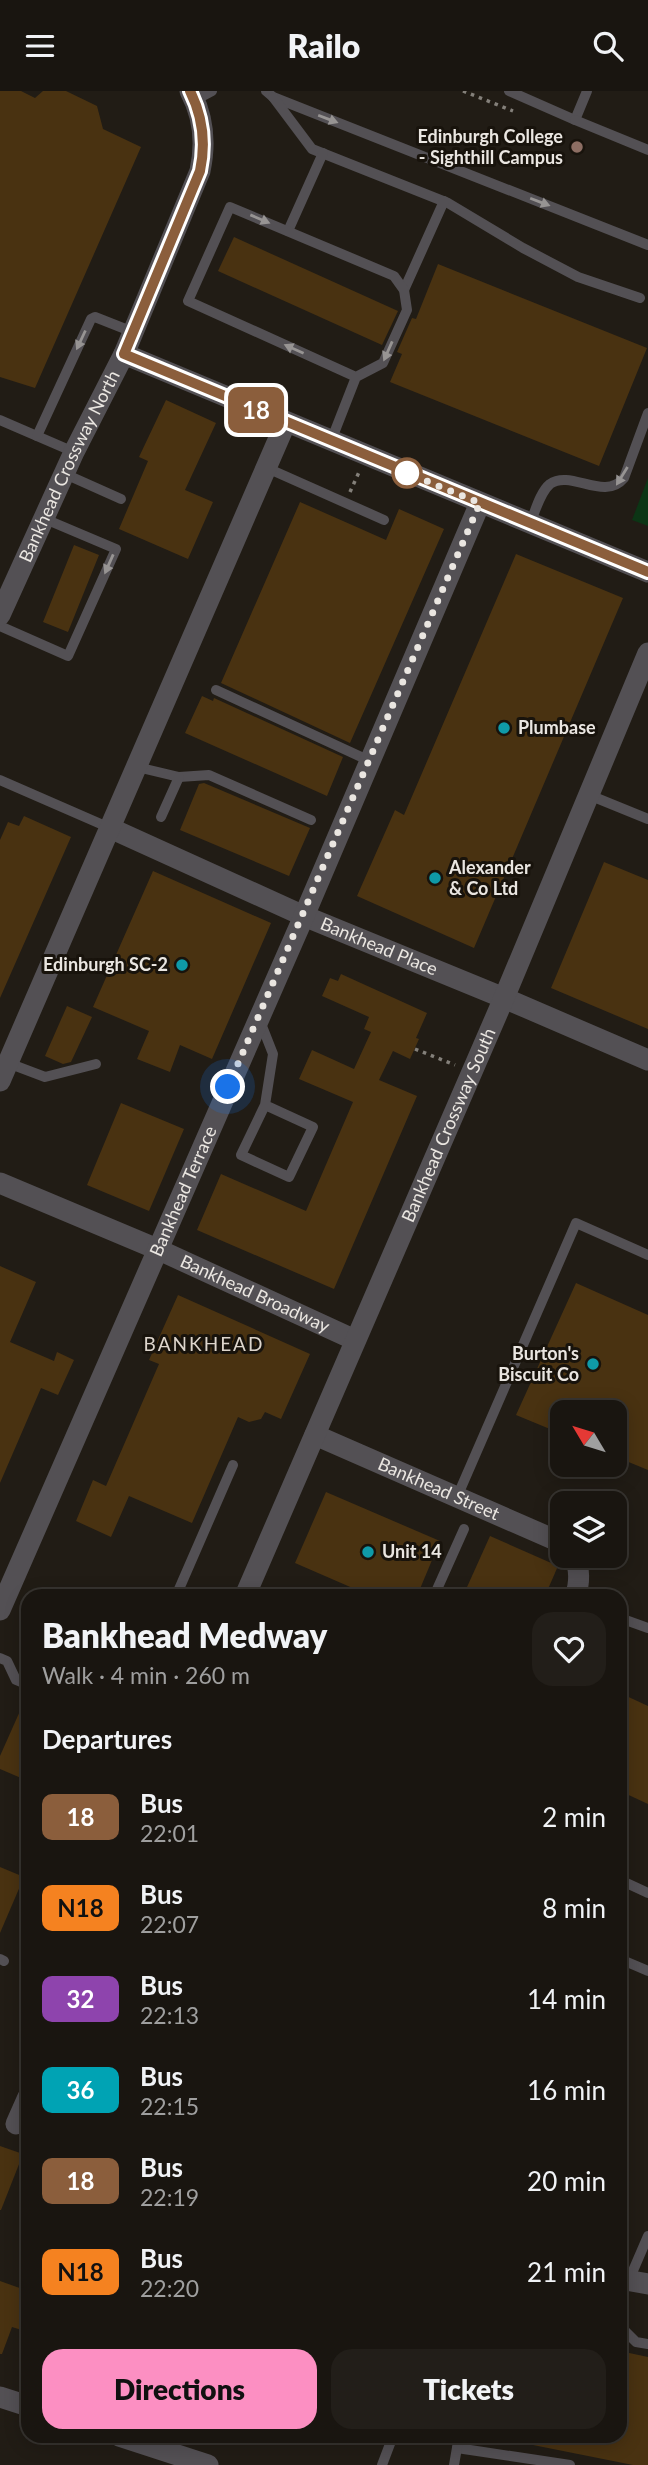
<!DOCTYPE html>
<meta charset="utf-8">
<style>
:root{--surface:#191510;--page:#221e19;--text:#f1f3f6;--muted:#9f9f9f;--line:#373430;--accent:#fc8fc2}
body{margin:0;font-family:Lato,sans-serif;background:var(--page);color:var(--text);height:100vh;display:flex;flex-direction:column;font-size:26px;white-space:nowrap}
*{box-sizing:border-box;margin:0}
p{font-size:23px;color:var(--muted)}
.icon{flex:none;width:38px;height:38px;fill:none;stroke:currentColor;stroke-width:2;stroke-linecap:round;stroke-linejoin:round}
.map{position:relative;flex:1;overflow:hidden}
.sheet{position:absolute;left:21px;top:1498px;width:606px;height:854px;display:flex;flex-direction:column;background:var(--surface);border-radius:21px;box-shadow:0 4px 18px #0003,0 0 0 2px var(--line)}
.sheet>*{flex:none}
.badge{padding:0 14px;border-radius:10px;font-size:24px;line-height:46px}
.needle{width:46px;rotate:308deg}
.controls{position:absolute;left:550px;top:1309px;display:grid;gap:14px}
.controls a{display:grid;place-items:center;width:77px;height:77px;border-radius:14px;background:var(--surface);box-shadow:0 4px 18px #0003,0 0 0 2px var(--line);font-size:35px}
.you{position:absolute;width:35px;height:35px;margin:-18px;border:5px solid #fff;border-radius:50%;background:#1a73e8;box-shadow:0 0 0 10px #1a73e833}
.map>.badge{position:absolute;translate:-50% -50%;box-shadow:0 0 0 4px #fff}
h2{padding:0 21px;font-size:26px;line-height:63px}
.round{display:grid;place-items:center;flex:none;width:74px;height:74px;border-radius:21px;background:var(--page)}
.overview{display:flex;align-items:center;justify-content:space-between;height:119px;padding:0 21px}
h1{font-size:33px;font-weight:800;line-height:52px}
.cta{display:flex;gap:14px;margin-top:auto;padding:14px 21px}
.cta a{flex:1;height:80px;border-radius:21px;background:var(--accent);color:#111;font-size:28px;font-weight:800;line-height:80px;text-align:center}
.cta a+a{background:var(--page);color:var(--text)}
ul{padding:0;list-style:none}
li{display:flex;align-items:center;gap:21px;height:91px;padding:0 21px}
li div{flex:1}
li b{display:block;font-size:26px}
li em{font-style:normal}
li .badge{min-width:77px;font-weight:700;text-align:center}
header{display:flex;justify-content:space-between;align-items:center;height:91px;padding:0 21px;background:var(--surface);font-size:32px;font-weight:800}
.map>svg:first-child{display:block}
.green{fill:#0c3515}
.building{fill:#493211}
.lines{fill:none;stroke-linecap:round;stroke-linejoin:round}
.path{stroke:#84807a;stroke-width:3.5;stroke-dasharray:3.5 5;stroke-linecap:butt}
.service{stroke:#535054;stroke-width:10}
.minor{stroke:#535054;stroke-width:21}
.tertiary{stroke:#535054;stroke-width:21}
.oneway{fill:#979493}
.line-casing{stroke:#fff;stroke-width:16}
.line{stroke:#8b5e3c;stroke-width:10}
.walk{stroke:#eae6e1;stroke-width:7;stroke-dasharray:0 12.6}
.education-dot{fill:#8d6e63;stroke:#18130c;stroke-width:2.5}
.stop-dot{fill:#fff;stroke:#8b5e3c;stroke-width:3.5}
.culture-dot{fill:#0f9aa8;stroke:#18130c;stroke-width:2.5}
.labels{text-anchor:middle;stroke-width:6;stroke-linejoin:round;paint-order:stroke}
.poi-label{font-size:18px;font-weight:bold;fill:#eae6e1;stroke:#18130c;text-anchor:end}
.street-label{font-size:18px;fill:#eae6e1;stroke:#18130c}
.neighbourhood-label{font-size:19px;letter-spacing:2px;fill:#ddd5cc;stroke:#18130c}
</style>
<header><svg class="icon" aria-label="menu" viewBox="0 0 24 24"><path d="M4 6h16M4 12h16M4 18h16"/></svg>Railo<svg class="icon" aria-label="search" viewBox="0 0 24 24"><circle cx="10" cy="10" r="6"/><path d="M15 15l6 6"/></svg></header>
<div class="map">
<svg width="648" height="2374" viewBox="0 0 648 2374">
<rect width="100%" height="100%" fill="#211c15"/>
<!-- green -->
<polygon class="green" points="648,387 648,435 632,429"/>
<!-- building -->
<g class="building">
<polygon points="0,0 21,0 35,7 43,0 66,0 97,15 103,38 141,56 35,297 0,286"/>
<polygon points="234,146 398,220 382,254 218,180"/>
<polygon points="438,173 647,257 599,375 390,291 402,263 397,261 412,227 416,228"/>
<polygon points="166,309 216,332 185,399 213,411 188,468 119,438 148,370 139,366"/>
<polygon points="300,411 386,449 399,418 444,438 350,652 221,592"/>
<polygon points="74,454 99,464 68,541 43,531"/>
<polygon points="516,463 623,507 474,857 357,805 395,719 404,724"/>
<polygon points="202,605 213,610 214,607 343,666 327,705 185,642"/>
<polygon points="204,692 310,737 289,785 180,739 199,693"/>
<polygon points="24,725 71,746 0,907 0,749 8,731 19,735"/>
<polygon points="604,771 648,789 648,938 551,897"/>
<polygon points="153,780 271,832 212,968 180,954 170,981 137,968 149,940 93,916"/>
<polygon points="341,883 427,922 416,947 419,948 410,968 393,960 379,989 417,1005 334,1198 197,1139 221,1083 306,1120 353,1011 299,988 312,959 354,978 371,941 364,938 369,926 322,905 330,887 338,890"/>
<polygon points="67,915 92,926 71,971 63,973 45,965"/>
<polygon points="121,1012 184,1038 149,1120 87,1094"/>
<polygon points="0,1175 36,1191 10,1251 54,1270 57,1261 74,1269 58,1304 41,1297 0,1392"/>
<polygon points="576,1192 648,1224 648,1379 614,1365 614,1321 562,1321 562,1343 516,1324"/>
<polygon points="178,1204 310,1263 281,1328 265,1321 261,1328 249,1331 238,1326 192,1432 129,1405 111,1446 76,1430 93,1389 106,1395 159,1273 149,1269"/>
<polygon points="326,1401 440,1450 417,1505 371,1505 295,1472"/>
<polygon points="490,1445 558,1475 545,1505 463,1505"/>
<polygon points="28,1602 28,1690 0,1678 0,1665"/>
<polygon points="620,1602 648,1615 648,1713 620,1700"/>
<polygon points="0,1776 24,1786 0,1842"/>
<polygon points="0,2055 23,2063 1,2119 0,2119"/>
<polygon points="0,2190 28,2200 28,2241 12,2236 2,2263 0,2263"/>
<polygon points="620,2260 648,2266 648,2374 633,2374 523,2352 523,2345 620,2345"/>
</g>
<g class="lines">
<!-- path -->
<g class="path">
<polyline points="463,0 513,20"/>
<polyline points="350,401 360,379"/>
<polyline points="415,958 455,974"/>
</g>
<!-- service -->
<g class="service">
<polyline points="266,0 273,6 648,154"/>
<polyline points="509,0 575,29 587,0"/>
<polyline points="273,6 312,58 448,112 523,157 578,186 640,207"/>
<polyline points="195,9 212,0"/>
<polyline points="575,29 648,59"/>
<polyline points="288,140 323,62"/>
<polyline points="404,199 444,110"/>
<polyline points="0,329 74,361"/>
<polyline points="37,345 91,228 95,226 133,241"/>
<polyline points="331,350 356,286 383,272 407,219 404,199 394,185 230,116 188,210 356,286"/>
<polyline points="267,377 384,429"/>
<polyline points="65,383 121,408"/>
<path d="M530 433C535 421 540 401 550 393 571 378 604 411 624 387L648 322"/>
<polyline points="0,535 68,565 116,458 45,428"/>
<polyline points="216,599 370,670"/>
<polyline points="137,676 179,686 209,684 311,729"/>
<polyline points="0,689 110,737"/>
<polyline points="589,704 648,728"/>
<polyline points="161,726 179,686"/>
<polyline points="260,930 273,963 265,1014 241,1064 289,1086 313,1036 265,1014"/>
<polyline points="8,972 45,986 96,973"/>
<polyline points="457,1406 576,1132 648,1164"/>
<polyline points="176,1505 233,1374"/>
<polyline points="434,1505 464,1438"/>
<polyline points="620,1527 648,1537"/>
<polyline points="0,1567 7,1570 16,1589 28,1594"/>
<polyline points="620,1789 648,1802"/>
<polyline points="0,1868 4,1870"/>
<polyline points="620,1868 648,1880"/>
<polyline points="629,2189 648,2145"/>
<polyline points="620,2235 636,2251 648,2253"/>
<polyline points="457,2357 570,2374"/>
<polyline points="382,2374 393,2345"/>
<polyline points="454,2374 459,2345"/>
</g>
<!-- minor -->
<g class="minor">
<path id="s1" d="M0 524 74 361 124 263"/>
<path id="s2" d="M110 737 304 825 504 907 648 969"/>
<polyline points="0,990 286,331"/>
<path id="s3" d="M0 1092 157 1158 355 1249"/>
<path id="s4" d="M315 1344 562 1452"/>
<path d="M574 1465C580 1477 580 1493 575 1505"/>
<path id="s5" d="M245 1505 504 907 648 562"/>
<path id="s6" d="M0 1519 304 825 480 412"/>
<polyline points="16,2033 28,2006"/>
<polyline points="620,2188 648,2193"/>
</g>
<!-- tertiary -->
<g class="tertiary">
<path d="M190 0C204 26 206 52 200 80L124 263 648 481"/>
<polyline points="0,2306 28,2315"/>
<polyline points="119,2345 208,2374"/>
</g>
</g>
<!-- one-way arrows -->
<defs><path id="oneway-solid" d="M-6-.8H1V-3.2L6.5 0L1 3.2V.8H-6Z" transform="scale(1.75)"/></defs>
<g class="oneway">
<use href="#oneway-solid" transform="translate(328 28) rotate(21)"/>
<use href="#oneway-solid" transform="translate(540 111) rotate(21)"/>
<use href="#oneway-solid" transform="translate(260 128) rotate(23)"/>
<use href="#oneway-solid" transform="translate(81 249) rotate(115)"/>
<use href="#oneway-solid" transform="translate(294 258) rotate(-156)"/>
<use href="#oneway-solid" transform="translate(388 260) rotate(114)"/>
<use href="#oneway-solid" transform="translate(622 385) rotate(122)"/>
<use href="#oneway-solid" transform="translate(109 473) rotate(114)"/>
</g>
<g class="lines">
<!-- line casing -->
<g class="line-casing">
<path id="line" d="M190 0C203 26 206 52 200 80L124 263 648 481"/>
</g>
<!-- line -->
<use href="#line" class="line"/>
<!-- walk -->
<polyline class="walk" points="228,996 480,412 407,382"/>
</g>
<!-- markers -->
<circle class="education-dot" cx="577" cy="56" r="7"/>
<circle class="stop-dot" cx="407" cy="382" r="14"/>
<g class="culture-dot">
<circle cx="504" cy="637" r="7"/>
<circle cx="435" cy="787" r="7"/>
<circle cx="182" cy="874" r="7"/>
<circle cx="593" cy="1273" r="7"/>
<circle cx="368" cy="1461" r="7"/>
</g>
<g class="labels">
<!-- poi labels -->
<g class="poi-label">
<text x="563" y="52">Edinburgh College<tspan x="563" dy="21">- Sighthill Campus</tspan></text>
<text x="518" y="643" text-anchor="start">Plumbase</text>
<text x="449" y="783" text-anchor="start">Alexander<tspan x="449" dy="21">&amp; Co Ltd</tspan></text>
<text x="168" y="880">Edinburgh SC-2</text>
<text x="579" y="1269">Burton's<tspan x="579" dy="21">Biscuit Co</tspan></text>
<text x="382" y="1467" text-anchor="start">Unit 14</text>
</g>
<!-- street labels -->
<g class="street-label">
<text dy="6" stroke="none"><textPath href="#s1" startOffset="164">Bankhead Crossway North</textPath></text>
<text dy="6" stroke="none"><textPath href="#s2" startOffset="294">Bankhead Place</textPath></text>
<text dy="6" stroke="none"><textPath href="#s5" startOffset="513">Bankhead Crossway South</textPath></text>
<text dy="6" stroke="none"><textPath href="#s6" startOffset="457">Bankhead Terrace</textPath></text>
<text dy="6" stroke="none"><textPath href="#s3" startOffset="278">Bankhead Broadway</textPath></text>
<text dy="6" stroke="none"><textPath href="#s4" startOffset="135">Bankhead Street</textPath></text>
</g>
<!-- neighbourhood labels -->
<g class="neighbourhood-label">
<text x="204" y="1260">BANKHEAD</text>
</g>
</g>
</svg>
<div class="controls">
<a><svg class="needle" viewBox="-14 -14 28 28"><path d="M0-13l5 13h-10z" fill="#e53935"/><path d="M0 13l5-13h-10z" fill="#9f9f9f"/></svg></a>
<a><svg class="icon" aria-label="layers" viewBox="0 0 24 24"><path d="M12 4l9 5-9 5-9-5zM3 14l9 5 9-5"/></svg></a>
</div>
<div class="you" style="left:228px;top:996px"></div>
<b class="badge" style="left:256px;top:319px;background:#8b5e3c;color:#fff">18</b>
<section class="sheet">
<div class="overview"><div><h1>Bankhead Medway</h1><p>Walk · 4 min · 260 m</p></div><a class="round"><svg class="icon" aria-label="heart" viewBox="0 0 24 24"><path d="M12 20l-8-8c-3-5 5-10 8-4 3-6 11-1 8 4z"/></svg></a></div>
<h2>Departures</h2>
<ul>
<li><span class="badge" style="background:#8b5e3c;color:#fff">18</span><div><b>Bus</b><p>22:01</p></div><em>2 min</em></li>
<li><span class="badge" style="background:#f58220;color:#111">N18</span><div><b>Bus</b><p>22:07</p></div><em>8 min</em></li>
<li><span class="badge" style="background:#8e44ad;color:#fff">32</span><div><b>Bus</b><p>22:13</p></div><em>14 min</em></li>
<li><span class="badge" style="background:#00a3b4;color:#fff">36</span><div><b>Bus</b><p>22:15</p></div><em>16 min</em></li>
<li><span class="badge" style="background:#8b5e3c;color:#fff">18</span><div><b>Bus</b><p>22:19</p></div><em>20 min</em></li>
<li><span class="badge" style="background:#f58220;color:#111">N18</span><div><b>Bus</b><p>22:20</p></div><em>21 min</em></li>
</ul>
<div class="cta"><a>Directions</a><a>Tickets</a></div>
</section>
</div>
